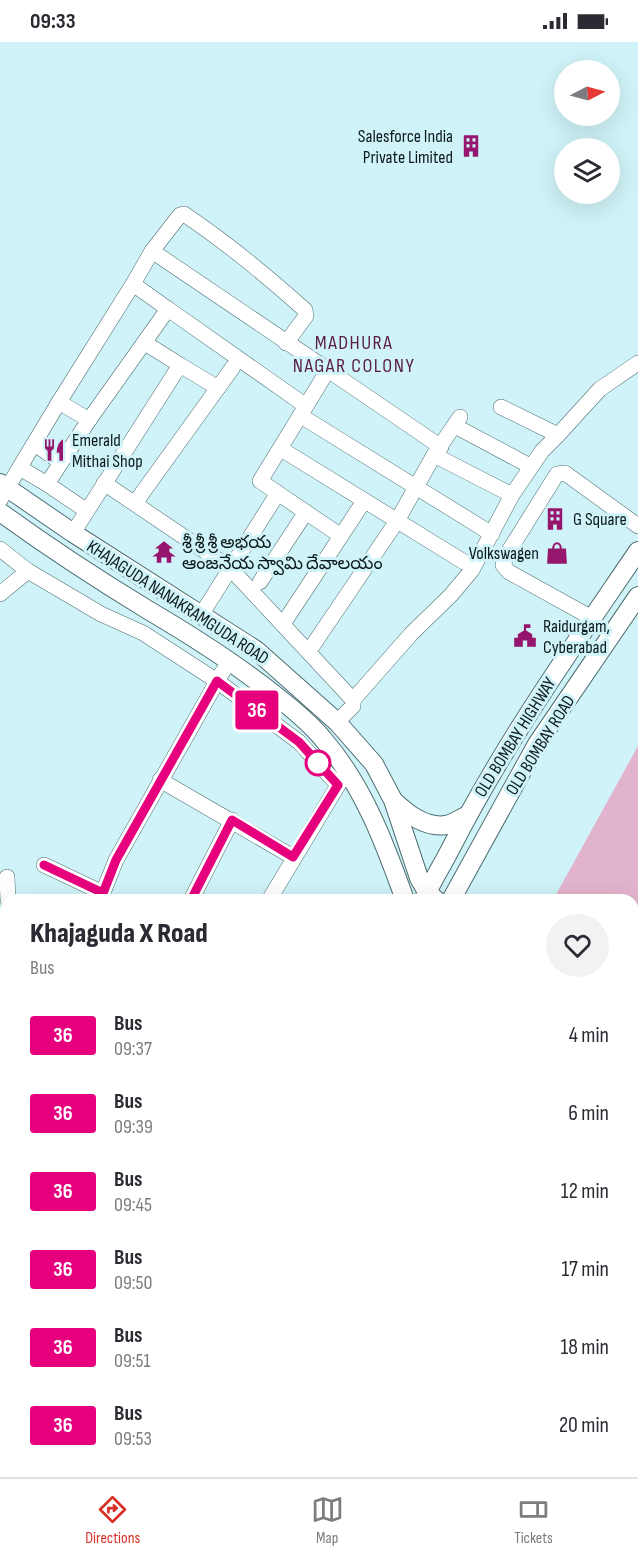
<!DOCTYPE html>
<meta charset="utf-8">
<style>
:root{--surface:#fff;--page:#f2f2f3;--text:#2b2b33;--muted:#7c7c81;--line:#e1e1e2;--accent:#d93025}
body{margin:0;font-family:"Sofia Sans Condensed","Noto Sans Telugu",sans-serif;background:var(--page);color:var(--text);height:100vh;display:flex;flex-direction:column;font-size:22px;white-space:nowrap}
*{box-sizing:border-box;margin:0}
p{font-size:20px;color:var(--muted)}
.icon{flex:none;width:33px;height:33px;fill:none;stroke:currentColor;stroke-width:2;stroke-linecap:round;stroke-linejoin:round}
.map{position:relative;flex:1;overflow:hidden}
.side{position:absolute;left:0px;top:852px;width:639px;height:584px;display:flex;flex-direction:column;background:var(--surface);border-radius:18px 18px 0 0;box-shadow:0 6px 24px #0002}
.side>*{flex:none}
.badge{padding:0 12px;border-radius:4px;font-size:21px;line-height:39px}
.needle{width:39px;rotate:84deg}
.buttons{position:absolute;left:554px;top:18px;display:grid;gap:12px}
.buttons a{display:grid;place-items:center;width:66px;height:66px;border-radius:50%;background:var(--surface);box-shadow:0 6px 24px #0002;font-size:30px}
.map>.badge{position:absolute;translate:-50% -50%;box-shadow:0 0 0 3px #fff}
.round{display:grid;place-items:center;flex:none;width:63px;height:63px;border-radius:32px;background:var(--page)}
.overview{display:flex;align-items:center;justify-content:space-between;height:102px;padding:0 30px}
h1{font-size:28px;font-weight:800;line-height:45px}
ul{padding:0;list-style:none}
li{display:flex;align-items:center;gap:18px;height:78px;padding:0 30px}
li div{flex:1}
li b{display:block;font-size:22px}
li em{font-style:normal}
li .badge{min-width:66px;font-weight:700;text-align:center}
.status{display:flex;justify-content:space-between;align-items:center;height:42px;padding:0 30px;background:var(--surface);direction:ltr}
.status svg{height:16px;fill:currentColor}
.tab-bar{display:flex;justify-content:space-around;align-items:center;height:84px;border-top:2px solid var(--line);background:var(--surface);font-size:16px;color:var(--muted)}
.tab-bar a{display:grid;justify-items:center;gap:3px}
.tab-bar .current{color:var(--accent)}
.map>svg:first-child{display:block}
.grass{fill:#e2b3cc}
.lines{fill:none;stroke-linecap:round;stroke-linejoin:round}
.minor-casing{stroke:#4d6e72;stroke-width:16}
.major-casing{stroke:#4d6e72;stroke-width:20}
.minor{stroke:#fff;stroke-width:15}
.major{stroke:#fff;stroke-width:18}
.line-casing{stroke:#fff;stroke-width:14}
.line{stroke:#e6007e;stroke-width:9}
.stop-dot{fill:#fff;stroke:#e6007e;stroke-width:3}
.labels{text-anchor:middle;stroke-width:6;stroke-linejoin:round;paint-order:stroke}
.poi-label{font-size:18px;fill:#0d1a1c;stroke:#cff3f8;text-anchor:start}
.street-label{font-size:18px;fill:#0d1a1c;stroke:#cff3f8}
.neighbourhood-label{font-size:20px;letter-spacing:1.5px;fill:#591d42;stroke:#cff3f8}
</style>
<div class="status"><b>09:33</b><svg viewBox="0 0 49 12"><path d="M0 12V9h3v3zM5 12V6h3v6zM10 12V3h3v9zM15 12V0h3v12zM26 1h20v11H26zM47 4h2v5h-2z"/></svg></div>
<div class="map">
<svg width="638" height="1435" viewBox="0 0 638 1435">
<rect width="100%" height="100%" fill="#cff3f8"/>
<!-- grass -->
<polygon class="grass" points="638,704 638,1435 406,1435 411,1430 633,1430 633,858 553,858"/>
<g class="lines">
<!-- minor casing -->
<g class="minor-casing">
<g id="minor">
<polyline points="152,209 328,328 260,439 341,494"/>
<polyline points="168,267 306,364"/>
<polyline points="180,323 218,346"/>
<polyline points="328,328 441,405"/>
<polyline points="59,360 89,378"/>
<polyline points="301,374 492,492"/>
<polyline points="455,384 530,424"/>
<polyline points="558,393 600,347 638,321"/>
<polyline points="35,402 60,420"/>
<polyline points="281,407 464,520"/>
<polyline points="434,413 512,453"/>
<polyline points="20,426 47,442"/>
<polyline points="104,441 230,526 353,658 353,664 337,680"/>
<path d="M0 458 59 360 133 242 152 209 180 173 184 172C227 201 266 233 305 268L306 274 286 301"/>
<polyline points="135,461 233,325"/>
<polyline points="87,469 47,442 89,378 168,267 133,242"/>
<polyline points="73,491 180,323 145,301"/>
<polyline points="0,507 28,529 101,572 143,591 217,639 299,700 338,743"/>
<polyline points="260,540 306,470"/>
<polyline points="0,552 28,529"/>
<polyline points="201,573 278,451"/>
<polyline points="592,576 509,530 503,523 507,512 557,432 565,431 638,484"/>
<polyline points="283,582 364,459"/>
<polyline points="309,609 397,479 434,413 460,375"/>
<polyline points="353,658 411,592 451,553 472,528 512,453 542,409 558,393 501,365"/>
<polyline points="160,738 293,815"/>
<polyline points="44,823 103,851"/>
<polyline points="7,835 8,858"/>
<polyline points="100,858 116,818 223,629 230,619"/>
<polyline points="191,858 232,778"/>
<polyline points="269,858 343,735"/>
<polyline points="0,928 3,897 6,887"/>
<polyline points="0,1013 6,1012"/>
</g>
</g>
<!-- major casing -->
<g class="major-casing">
<g id="major">
<polyline points="0,441 73,491 256,608 337,680 374,722 393,758 419,836 427,850 436,858"/>
<path d="M0 470C48 505 97 537 148 568 194 595 238 623 280 657 295 669 311 682 323 697 363 743 385 802 405 858"/>
<path d="M394 759C408 772 425 786 446 783 453 782 461 776 468 773"/>
<path d="M424 857C432 839 443 822 452 804 505 700 572 606 638 509"/>
<polyline points="451,858 537,702 638,554"/>
<polyline points="123,1435 126,1430"/>
<polyline points="144,1435 147,1430"/>
</g>
</g>
<!-- minor -->
<use href="#minor" class="minor"/>
<!-- major -->
<use href="#major" class="major"/>
</g>
<g class="lines">
<!-- line casing -->
<g class="line-casing">
<polyline id="line" points="44,823 103,851 116,818 217,639 299,700 338,743 293,815 232,778 191,858"/>
</g>
<!-- line -->
<use href="#line" class="line"/>
</g>
<!-- icons -->
<defs>
<g id="building-bare" transform="scale(1.8)"><path d="M-4-6H4V6H1V3H-1V6H-4ZM-2.5-4.3h1.7v1.8h-1.7ZM.8-4.3h1.7v1.8H.8ZM-2.5-1h1.7V.8h-1.7ZM.8-1h1.7V.8H.8Z" fill="#97166d" stroke="#cff3f8" stroke-width="2.5" paint-order="stroke"/></g>
<g id="restaurant-bare" transform="scale(1.8)"><path d="M-5-6h1v4h1v-4h1v4h1v-4h1v5L-1.5 .5V6h-2V.5L-5-1ZM5-6V6H3V1.5H1.5Q1.5-4 5-6Z" fill="#97166d" stroke="#cff3f8" stroke-width="2.5" paint-order="stroke"/></g>
<g id="temple-bare" transform="scale(1.8)"><path d="M0-6L5-2H3V0L6.5 2.5H4V6H1.5V3h-3V6H-4V2.5H-6.5L-3 0V-2H-5Z" fill="#97166d" stroke="#cff3f8" stroke-width="2.5" paint-order="stroke"/></g>
<g id="shop-bare" transform="scale(1.8)"><path d="M-5-2.5h2.3a2.7 3.5 0 0 1 5.4 0H5L5.5 6h-11ZM-1.5-2.5h3a1.5 2.3 0 0 0-3 0Z" fill="#97166d" stroke="#cff3f8" stroke-width="2.5" paint-order="stroke"/></g>
<g id="civic-bare" transform="scale(1.8)"><path d="M-.6-6.5H3V-4.5H.6V-3L4-1V1h2V6H-6V1h2V-1L-.6-3ZM-1.2 2.5V6h2.4V2.5Z" fill="#97166d" stroke="#cff3f8" stroke-width="2.5" paint-order="stroke"/></g>
</defs>
<g fill-rule="evenodd">
<use href="#building-bare" x="471" y="104"/>
<use href="#restaurant-bare" x="54" y="408"/>
<use href="#building-bare" x="555" y="477"/>
<use href="#temple-bare" x="164" y="510"/>
<use href="#shop-bare" x="557" y="511"/>
<use href="#civic-bare" x="525" y="594"/>
</g>
<!-- markers -->
<circle class="stop-dot" cx="318" cy="721" r="12"/>
<g class="labels">
<!-- poi labels -->
<g class="poi-label">
<text x="453" y="100" text-anchor="end">Salesforce India<tspan x="453" dy="21">Private Limited</tspan></text>
<text x="72" y="404">Emerald<tspan x="72" dy="21">Mithai Shop</tspan></text>
<text x="573" y="483">G Square</text>
<text x="182" y="506">శ్రీ శ్రీ శ్రీ అభయ<tspan x="182" dy="21">ఆంజనేయ స్వామి దేవాలయం</tspan></text>
<text x="539" y="517" text-anchor="end">Volkswagen</text>
<text x="543" y="590">Raidurgam,<tspan x="543" dy="21">Cyberabad</tspan></text>
</g>
<!-- street labels -->
<g class="street-label">
<text transform="translate(178 560) rotate(33)" y="6">KHAJAGUDA NANAKRAMGUDA ROAD</text>
<text transform="translate(515 695) rotate(-58)" y="6">OLD BOMBAY HIGHWAY</text>
<text transform="translate(540 703) rotate(-58)" y="6">OLD BOMBAY ROAD</text>
</g>
<!-- neighbourhood labels -->
<g class="neighbourhood-label">
<text x="354" y="307">MADHURA<tspan x="354" dy="23">NAGAR COLONY</tspan></text>
</g>
</g>
</svg>
<div class="buttons">
<a><svg class="needle" viewBox="-14 -14 28 28"><path d="M0-13l5 13h-10z" fill="#e53935"/><path d="M0 13l5-13h-10z" fill="#7c7c81"/></svg></a>
<a><svg class="icon" aria-label="layers" viewBox="0 0 24 24"><path d="M12 4l9 5-9 5-9-5zM3 14l9 5 9-5"/></svg></a>
</div>
<b class="badge" style="left:257px;top:668px;background:#e6007e;color:#fff">36</b>
<section class="side">
<div class="overview"><div><h1>Khajaguda X Road</h1><p>Bus</p></div><a class="round"><svg class="icon" aria-label="heart" viewBox="0 0 24 24"><path d="M12 20l-8-8c-3-5 5-10 8-4 3-6 11-1 8 4z"/></svg></a></div>
<ul>
<li><span class="badge" style="background:#e6007e;color:#fff">36</span><div><b>Bus</b><p>09:37</p></div><em>4 min</em></li>
<li><span class="badge" style="background:#e6007e;color:#fff">36</span><div><b>Bus</b><p>09:39</p></div><em>6 min</em></li>
<li><span class="badge" style="background:#e6007e;color:#fff">36</span><div><b>Bus</b><p>09:45</p></div><em>12 min</em></li>
<li><span class="badge" style="background:#e6007e;color:#fff">36</span><div><b>Bus</b><p>09:50</p></div><em>17 min</em></li>
<li><span class="badge" style="background:#e6007e;color:#fff">36</span><div><b>Bus</b><p>09:51</p></div><em>18 min</em></li>
<li><span class="badge" style="background:#e6007e;color:#fff">36</span><div><b>Bus</b><p>09:53</p></div><em>20 min</em></li>
</ul>
</section>
</div>
<nav class="tab-bar">
<a class="current"><svg class="icon" aria-label="directions" viewBox="0 0 24 24"><path d="M12 3l9 9-9 9-9-9zM9 14v-3h6M13 9l2 2-2 2"/></svg>Directions</a>
<a><svg class="icon" aria-label="map" viewBox="0 0 24 24"><path d="M3 6l6-2 6 2 6-2v14l-6 2-6-2-6 2zM9 4v14M15 6v14"/></svg>Map</a>
<a><svg class="icon" aria-label="tickets" viewBox="0 0 24 24"><path d="M3 7h18v10H3zM15 7v10"/></svg>Tickets</a>
</nav>
